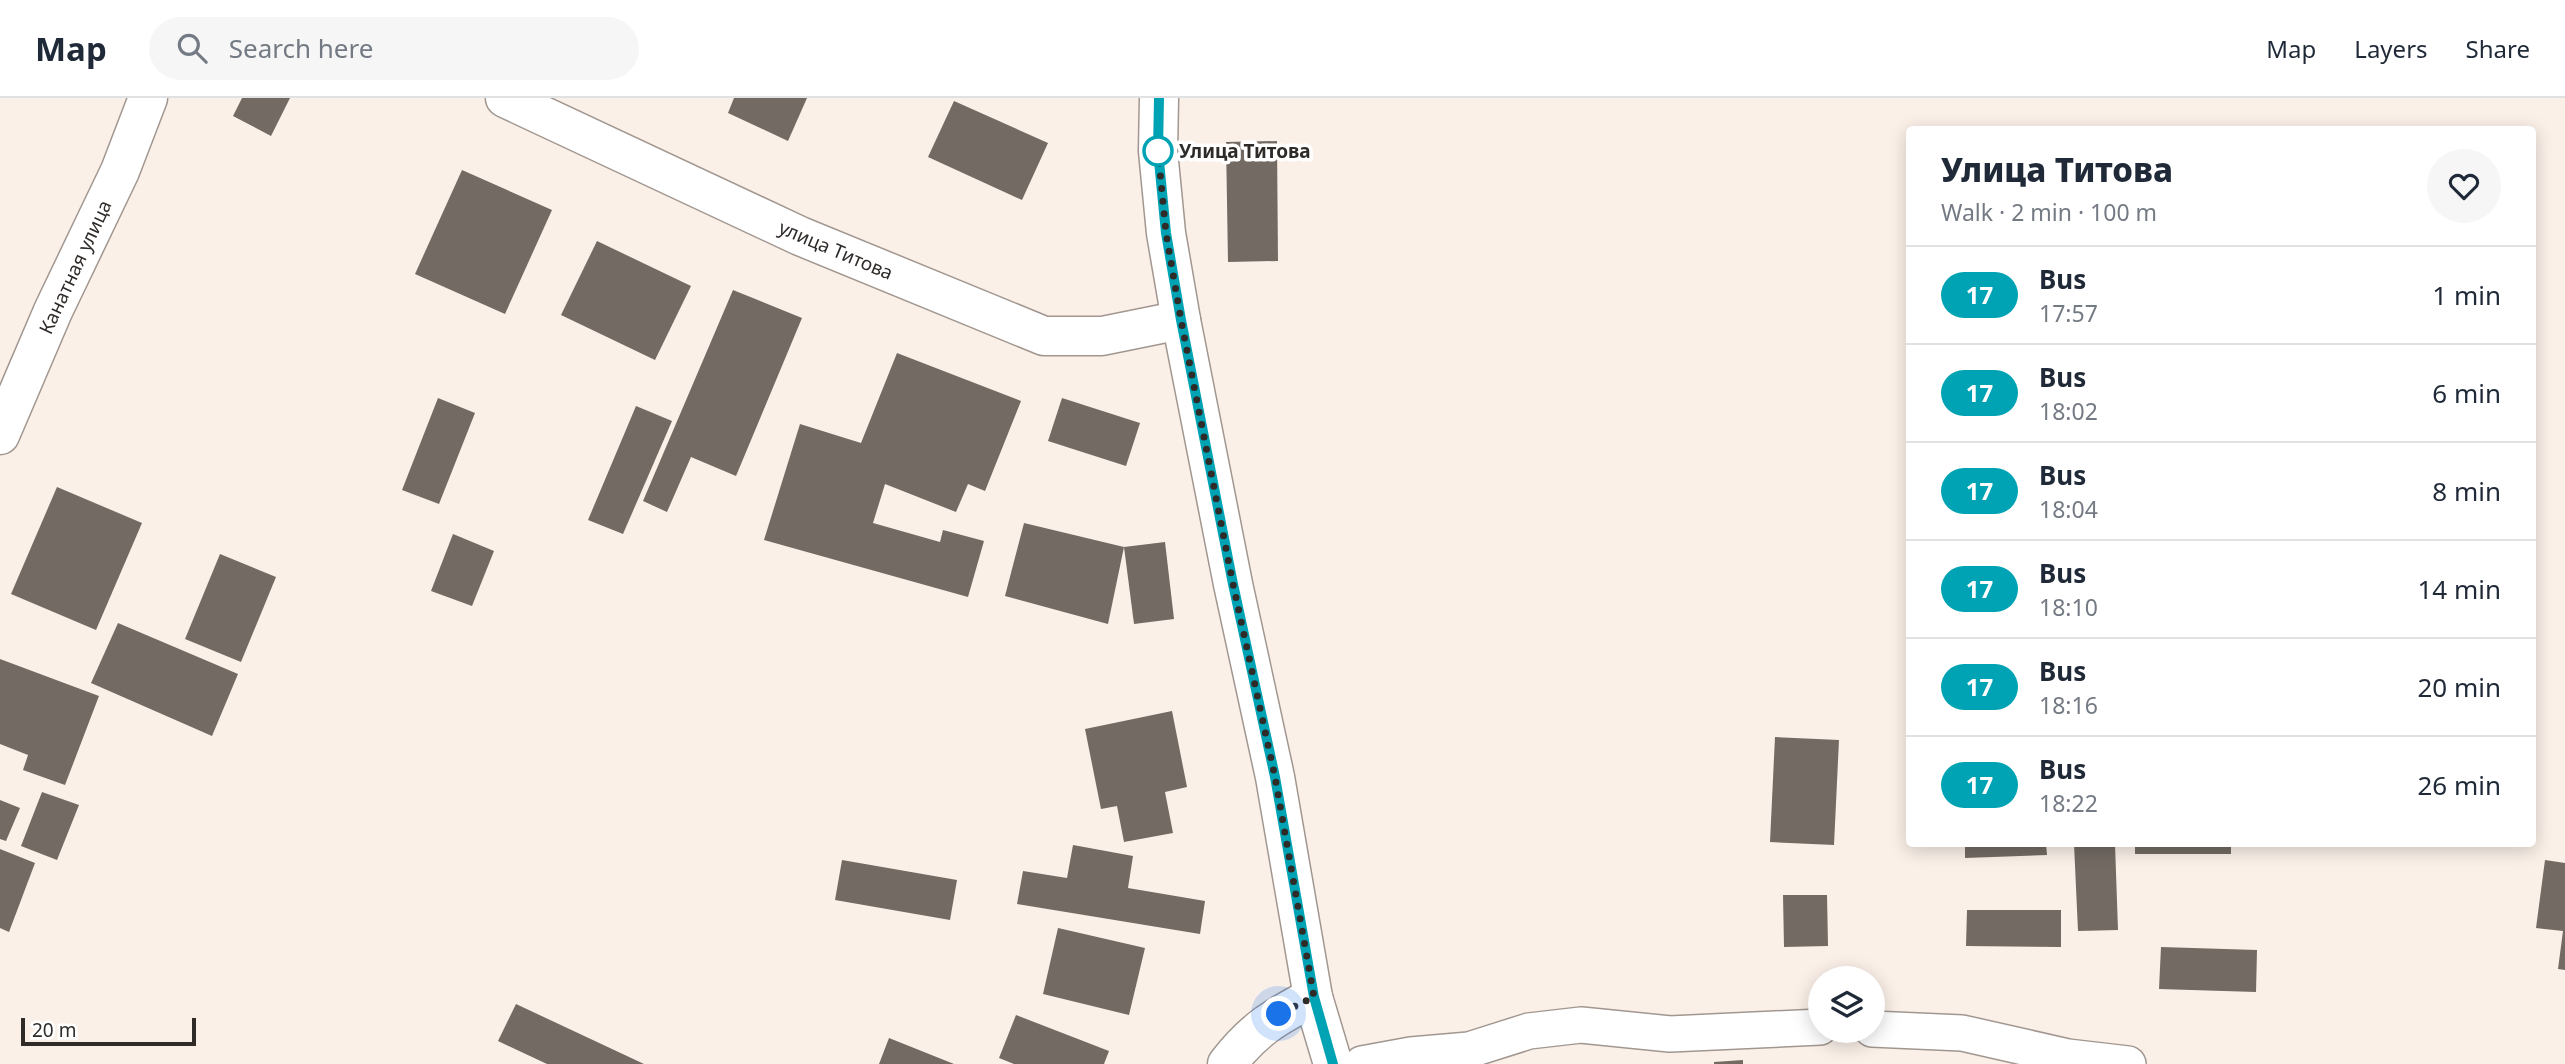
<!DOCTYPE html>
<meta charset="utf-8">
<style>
:root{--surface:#fff;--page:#f6f6f7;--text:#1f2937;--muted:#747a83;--line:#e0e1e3}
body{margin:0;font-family:"Noto Sans",sans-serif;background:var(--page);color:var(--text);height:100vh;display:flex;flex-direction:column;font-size:26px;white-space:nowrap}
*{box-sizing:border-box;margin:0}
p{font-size:23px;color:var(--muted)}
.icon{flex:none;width:38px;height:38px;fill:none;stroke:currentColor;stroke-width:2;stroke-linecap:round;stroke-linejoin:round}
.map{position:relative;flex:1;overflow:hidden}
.sheet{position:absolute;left:1906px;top:28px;width:630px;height:721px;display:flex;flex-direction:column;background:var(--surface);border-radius:7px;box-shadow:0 4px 18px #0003}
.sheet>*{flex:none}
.badge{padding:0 14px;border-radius:23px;font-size:24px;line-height:46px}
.tools{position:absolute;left:1808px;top:868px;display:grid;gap:14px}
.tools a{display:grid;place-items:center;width:77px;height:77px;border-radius:50%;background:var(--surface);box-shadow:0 4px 18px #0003;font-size:35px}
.scale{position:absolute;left:21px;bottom:18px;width:175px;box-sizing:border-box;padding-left:7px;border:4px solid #2f2b29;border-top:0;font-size:19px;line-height:24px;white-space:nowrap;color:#2f2b29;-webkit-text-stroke:5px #fff;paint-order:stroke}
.you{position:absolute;width:35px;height:35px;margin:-18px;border:5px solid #fff;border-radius:50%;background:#1a73e8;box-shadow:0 0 0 10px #1a73e833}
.map>.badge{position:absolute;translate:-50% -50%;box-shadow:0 0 0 4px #fff}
.round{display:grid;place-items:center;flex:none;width:74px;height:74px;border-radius:37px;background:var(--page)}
.overview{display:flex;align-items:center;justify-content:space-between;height:119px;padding:0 35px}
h1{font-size:33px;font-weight:800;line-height:52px}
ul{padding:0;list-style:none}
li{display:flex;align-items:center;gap:21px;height:98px;padding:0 35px;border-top:2px solid var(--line)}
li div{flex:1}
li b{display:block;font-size:26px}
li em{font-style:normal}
li .badge{min-width:77px;font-weight:700;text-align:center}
header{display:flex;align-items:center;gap:42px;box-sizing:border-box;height:98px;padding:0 35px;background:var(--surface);border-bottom:2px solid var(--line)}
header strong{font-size:33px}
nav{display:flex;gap:38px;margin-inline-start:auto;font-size:24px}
.search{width:490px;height:63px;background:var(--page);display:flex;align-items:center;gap:18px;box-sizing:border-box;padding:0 24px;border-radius:38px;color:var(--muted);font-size:26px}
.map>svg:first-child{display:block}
.building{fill:#726a63}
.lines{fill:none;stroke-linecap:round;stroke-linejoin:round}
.service-casing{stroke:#a19790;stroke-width:38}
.minor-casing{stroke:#a19790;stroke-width:41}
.tertiary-casing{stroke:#a19790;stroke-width:41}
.service{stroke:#fff;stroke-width:35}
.minor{stroke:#fff;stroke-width:38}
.tertiary{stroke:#fff;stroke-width:38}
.line-casing{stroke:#fff;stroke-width:16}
.line{stroke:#00a3b4;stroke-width:10}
.walk{stroke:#2f2b29;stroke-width:7;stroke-dasharray:0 12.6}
.stop-dot{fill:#fff;stroke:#00a3b4;stroke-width:3.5}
.labels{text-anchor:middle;stroke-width:7;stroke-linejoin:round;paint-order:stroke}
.stop-label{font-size:19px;font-weight:bold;fill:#2f2b29;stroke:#fff;text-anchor:start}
.street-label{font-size:19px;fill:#2f2b29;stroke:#fff}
</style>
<header>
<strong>Map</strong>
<div class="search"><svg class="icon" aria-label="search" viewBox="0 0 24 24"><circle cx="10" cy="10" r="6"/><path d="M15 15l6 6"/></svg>Search here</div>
<nav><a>Map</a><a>Layers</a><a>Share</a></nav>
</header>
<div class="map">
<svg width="2565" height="966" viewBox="0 0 2565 966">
<rect width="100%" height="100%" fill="#faf0e8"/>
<!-- building -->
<g class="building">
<polygon points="242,0 290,0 271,38 233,18"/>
<polygon points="734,0 807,0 788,43 728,15"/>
<polygon points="954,3 1048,45 1022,102 928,59"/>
<polygon points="1277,43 1278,163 1228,164 1226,44"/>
<polygon points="462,72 552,112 505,216 415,176"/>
<polygon points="597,143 691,188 655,262 561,217"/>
<polygon points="733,192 802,220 736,378 691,359 667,414 643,403"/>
<polygon points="897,255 1021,303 985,393 968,386 956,414 885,386 873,425 940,444 943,432 984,443 968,499 764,442 800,326 861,345"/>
<polygon points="438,300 475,315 439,406 402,392"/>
<polygon points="1062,300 1140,325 1126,368 1048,343"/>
<polygon points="636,308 672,323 623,436 588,422"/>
<polygon points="57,389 142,425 96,532 11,496"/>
<polygon points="1024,425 1124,449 1108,526 1005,498"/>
<polygon points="453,436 494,453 472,508 431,493"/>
<polygon points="1165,444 1174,521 1134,526 1124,449"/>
<polygon points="220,456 276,479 241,564 185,541"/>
<polygon points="118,525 238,576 212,638 91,585"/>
<polygon points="0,561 99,598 65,687 23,672 28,657 0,646"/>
<polygon points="1172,613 1187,689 1165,694 1173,735 1124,744 1117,708 1101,711 1085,631"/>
<polygon points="1775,639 1839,642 1834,747 1770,744"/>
<polygon points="42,694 79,707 57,762 21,748"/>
<polygon points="0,702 20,710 6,743 0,741"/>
<polygon points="1965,746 2046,746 2047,757 1965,760"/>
<polygon points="2074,746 2115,746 2118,832 2078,833"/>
<rect x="2135" y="746" width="96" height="10"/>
<polygon points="1073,747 1133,758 1128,790 1205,803 1200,836 1017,806 1023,773 1067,780"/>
<polygon points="0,751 35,765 9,834 0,830"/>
<polygon points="842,762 957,782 950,822 835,802"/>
<polygon points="2545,762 2565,765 2565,872 2558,871 2563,833 2536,830"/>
<polygon points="1783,797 1827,797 1828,848 1784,849"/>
<polygon points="1967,812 2061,812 2061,849 1966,848"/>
<polygon points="1058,830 1145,850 1129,917 1043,896"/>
<polygon points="2161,849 2257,852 2256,894 2159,891"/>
<polygon points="516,906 644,966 547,966 498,943"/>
<polygon points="1016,917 1109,953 1104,966 1014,966 999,960"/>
<polygon points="889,940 954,966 879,966"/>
<polygon points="1743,962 1743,966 1714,966 1714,964"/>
</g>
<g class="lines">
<!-- service casing -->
<g class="service-casing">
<g id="service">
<polyline points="1872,931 1962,935 2068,959 2128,966"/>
<polyline points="1362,966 1411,957 1469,952 1529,933 1581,927 1670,936 1820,929"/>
</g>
</g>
<!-- minor casing -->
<g class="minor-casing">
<g id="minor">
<polyline points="505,0 800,138 1044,238 1102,238 1181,222"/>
<polyline points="0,337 53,213 120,73 148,0"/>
<path d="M1227 966C1254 931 1275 919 1313 899"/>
</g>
</g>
<!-- tertiary casing -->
<g class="tertiary-casing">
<polyline id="tertiary" points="1159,0 1158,53 1166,135 1181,222 1233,486 1275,679 1313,899 1333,966"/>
</g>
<!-- service -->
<use href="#service" class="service"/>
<!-- minor -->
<use href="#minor" class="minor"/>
<!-- tertiary -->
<use href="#tertiary" class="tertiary"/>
</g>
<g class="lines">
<!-- line casing -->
<g class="line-casing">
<polyline id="line" points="1159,0 1158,53 1166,135 1181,222 1233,486 1275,679 1314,899 1333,966"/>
</g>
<!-- line -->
<use href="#line" class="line"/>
<!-- walk -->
<polyline class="walk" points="1158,53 1166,135 1181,222 1233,486 1275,679 1314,899 1279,916"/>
</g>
<!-- markers -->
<circle class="stop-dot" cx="1158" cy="53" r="14"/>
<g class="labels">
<!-- stop labels -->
<g class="stop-label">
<text x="1179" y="60">Улица Титова</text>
</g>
<!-- street labels -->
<g class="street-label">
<text transform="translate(836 152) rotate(23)" y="7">улица Титова</text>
<text transform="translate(75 169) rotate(-65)" y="7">Канатная улица</text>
</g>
</g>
</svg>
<div class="tools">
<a><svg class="icon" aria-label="layers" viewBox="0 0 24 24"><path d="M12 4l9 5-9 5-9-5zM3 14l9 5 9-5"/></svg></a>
</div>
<div class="scale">20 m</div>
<div class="you" style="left:1279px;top:916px"></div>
<section class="sheet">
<div class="overview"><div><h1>Улица Титова</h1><p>Walk · 2 min · 100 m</p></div><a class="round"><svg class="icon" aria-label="heart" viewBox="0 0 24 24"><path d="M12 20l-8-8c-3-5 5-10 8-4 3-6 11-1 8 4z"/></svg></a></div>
<ul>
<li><span class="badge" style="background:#00a3b4;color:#fff">17</span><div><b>Bus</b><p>17:57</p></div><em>1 min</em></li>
<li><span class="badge" style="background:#00a3b4;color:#fff">17</span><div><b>Bus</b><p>18:02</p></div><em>6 min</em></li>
<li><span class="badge" style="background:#00a3b4;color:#fff">17</span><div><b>Bus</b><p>18:04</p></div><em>8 min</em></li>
<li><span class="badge" style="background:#00a3b4;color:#fff">17</span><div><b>Bus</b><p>18:10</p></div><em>14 min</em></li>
<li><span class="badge" style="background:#00a3b4;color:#fff">17</span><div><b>Bus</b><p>18:16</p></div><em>20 min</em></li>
<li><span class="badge" style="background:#00a3b4;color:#fff">17</span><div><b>Bus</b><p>18:22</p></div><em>26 min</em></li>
</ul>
</section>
</div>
